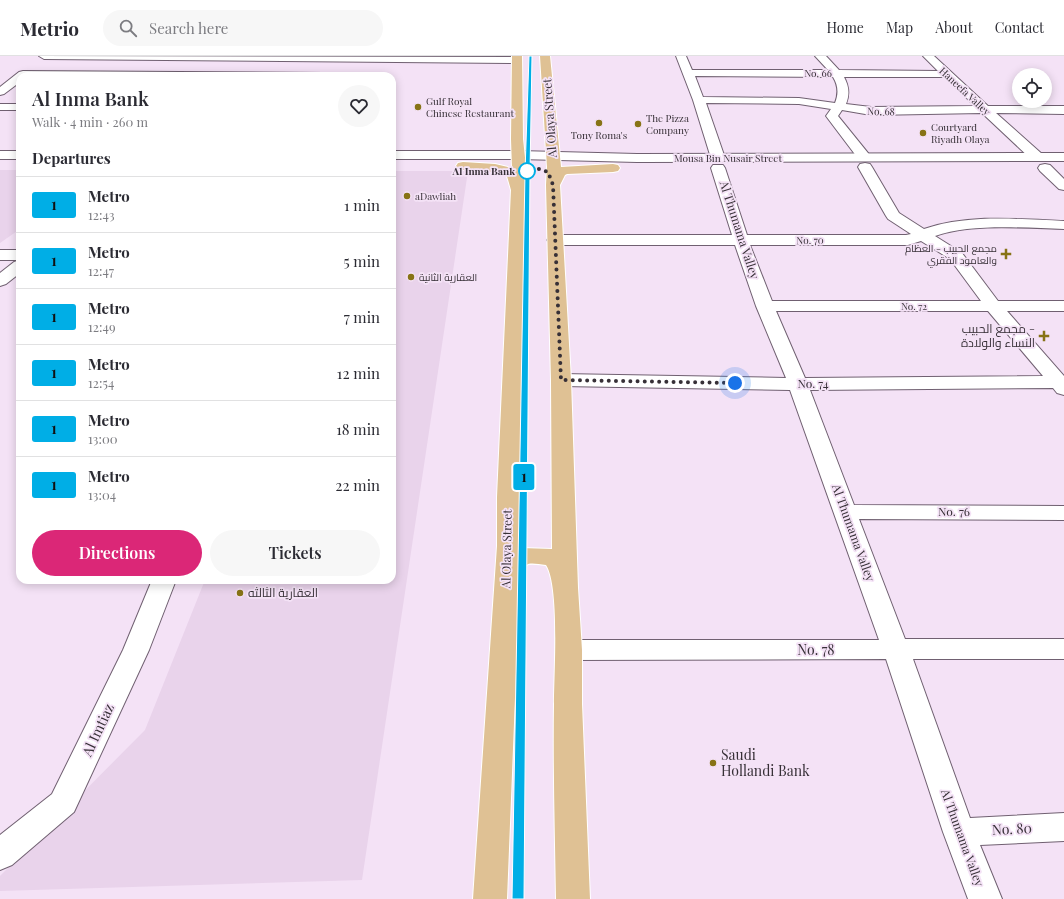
<!DOCTYPE html>
<meta charset="utf-8">
<style>
:root{--surface:#fff;--page:#f7f7f7;--text:#2b2b33;--muted:#7c7c81;--line:#e1e1e2;--accent:#db2777}
body{margin:0;font-family:"Playfair Display",Cairo,serif;background:var(--page);color:var(--text);height:100vh;display:flex;flex-direction:column;font-size:15px;white-space:nowrap}
*{box-sizing:border-box;margin:0}
p{font-size:13px;color:var(--muted)}
.icon{flex:none;width:22px;height:22px;fill:none;stroke:currentColor;stroke-width:2;stroke-linecap:round;stroke-linejoin:round}
.map{position:relative;flex:1;overflow:hidden}
.drawer{position:absolute;left:16px;top:16px;width:380px;height:512px;display:flex;flex-direction:column;background:var(--surface);border-radius:12px;box-shadow:0 2px 10px #0003}
.drawer>*{flex:none}
.badge{padding:0 8px;border-radius:3px;font-size:14px;line-height:26px}
.controls{position:absolute;left:1012px;top:12px;display:grid;gap:8px}
.controls a{display:grid;place-items:center;width:40px;height:40px;border-radius:50%;background:var(--surface);box-shadow:0 2px 10px #0003;font-size:20px}
.you{position:absolute;width:20px;height:20px;margin:-10px;border:3px solid #fff;border-radius:50%;background:#1a73e8;box-shadow:0 0 0 6px #1a73e833}
.map>.badge{position:absolute;translate:-50% -50%;box-shadow:0 0 0 2px #fff}
h2{padding:0 16px;font-size:15px;line-height:36px}
.round{display:grid;place-items:center;flex:none;width:42px;height:42px;border-radius:21px;background:var(--page)}
.summary{display:flex;align-items:center;justify-content:space-between;height:68px;padding:0 16px}
h1{font-size:19px;font-weight:600;line-height:30px}
.action{display:flex;gap:8px;margin-top:auto;padding:8px 16px}
.action a{flex:1;height:46px;border-radius:24px;background:var(--accent);color:#fff;font-size:16px;font-weight:600;line-height:46px;text-align:center}
.action a+a{background:var(--page);color:var(--text)}
ul{padding:0;list-style:none}
li{display:flex;align-items:center;gap:12px;height:56px;padding:0 16px;border-top:1px solid var(--line)}
li div{flex:1}
li b{display:block;font-size:15px}
li em{font-style:normal}
li .badge{min-width:44px;font-weight:700;text-align:center}
header{display:flex;align-items:center;gap:24px;box-sizing:border-box;height:56px;padding:0 20px;background:var(--surface);border-bottom:1px solid var(--line)}
header strong{font-size:19px}
nav{display:flex;gap:22px;margin-inline-start:auto;font-size:14px}
.search{width:280px;height:36px;background:var(--page);display:flex;align-items:center;gap:10px;box-sizing:border-box;padding:0 14px;border-radius:22px;color:var(--muted);font-size:15px}
.map>svg:first-child{display:block}
.built{fill:#e9d3eb}
.lines{fill:none;stroke-linecap:round;stroke-linejoin:round}
.minor-casing{stroke:#706071;stroke-width:2}
.tertiary-casing{stroke:#706071;stroke-width:2}
.primary-casing{stroke:#fff;stroke-width:2}
.minor{fill:#fff;fill-rule:evenodd}
.tertiary{fill:#fff;fill-rule:evenodd}
.primary{fill:#dfc194;fill-rule:evenodd}
.line{fill:#00aee6;stroke:#fff}
.walk{stroke:#373037;stroke-width:4;stroke-dasharray:0 7.2}
.poi-dot{fill:#877316;stroke:#f4e2f6;stroke-width:1.5}
.stop-dot{fill:#fff;stroke:#00aee6;stroke-width:2}
.labels{text-anchor:middle;stroke-width:3.5;stroke-linejoin:round;paint-order:stroke}
.far-street-label{font-size:10px;fill:#373037;stroke:#f4e2f6}
.far-poi-label{font-size:10px;fill:#373037;stroke:#f4e2f6;text-anchor:start}
.far-stop-label{font-size:10px;font-weight:bold;fill:#373037;stroke:#f4e2f6;text-anchor:end}
.street-label{font-size:12px;fill:#373037;stroke:#f4e2f6}
.poi-label{font-size:12px;fill:#373037;stroke:#f4e2f6;text-anchor:end}
.near-street-label{font-size:14px;fill:#373037;stroke:#f4e2f6}
.near-poi-label{font-size:14px;fill:#373037;stroke:#f4e2f6;text-anchor:start}
</style>
<header>
<strong>Metrio</strong>
<div class="search"><svg class="icon" aria-label="search" viewBox="0 0 24 24"><circle cx="10" cy="10" r="6"/><path d="M15 15l6 6"/></svg>Search here</div>
<nav><a>Home</a><a>Map</a><a>About</a><a>Contact</a></nav>
</header>
<div class="map">
<svg width="1064" height="843" viewBox="0 0 1064 843">
<rect width="100%" height="100%" fill="#f4e2f6"/>
<!-- built -->
<g class="built">
<polygon points="0,114 20,114 20,173 0,187"/>
<polygon points="392,115 468,115 362,824 0,835 0,820 145,674 205,524 392,524"/>
</g>
<g class="lines">
<!-- minor casing -->
<g class="minor-casing">
<g id="minor">
<polygon points="39,0 516,1 521,4 516,7 44,3"/>
<path d="M676 0H686L692 14H828L815 0H826L839 14 938 15 923 0H934L988 50H1064V58L996 57 1042 98 1044 101 1042 104H1032L982 57 871 59 842 54 838 60 872 102 870 105H860L826 60 831 53 799 48 706 47 725 102 723 105H713L711 102 693 44ZM695 20 833 21C838 29 839 37 835 47L799 42 703 41ZM844 21H945L975 50 871 51 846 48C850 38 849 30 844 21Z"/>
<polygon points="23,15 324,17 329,20 20,20 20,26 4,38 0,39 0,31 19,16"/>
<rect x="0" y="48" width="20" height="6"/>
<path d="M865 107 870 108 872 111 899 157 924 173C968 158 1018 163 1064 165V173C1026 172 970 167 935 180L962 197 998 245H1064V255H1007L1064 320V339L1057 337 1053 332 810 334 854 449 1064 450V464L859 463 905 583H1064V603H913L970 762 1064 757V785L980 789 1002 843H968L943 776 886 603 569 604 560 601 556 594 560 587 569 584H879L790 334 561 330 554 328 551 324 554 320 561 318 786 322 756 250 735 189H555L550 187 547 184 550 181 555 179H732L711 112 713 109H723L725 112 747 179H906L911 178 888 163 886 160 858 111 860 108ZM921 185 950 203 981 245H772L750 189H908ZM776 255H988L1043 320 805 322Z"/>
<polygon points="1045,108 1050,109 1064,123 1064,134 1059,133 1040,115 1038,112 1040,109"/>
<rect x="0" y="194" width="20" height="10"/>
<polygon points="20,204 20,217 6,228 0,230 0,217 14,206"/>
<polygon points="152,524 176,524 149,594 74,756 12,809 0,814 0,779 52,738 123,594"/>
</g>
</g>
<!-- tertiary casing -->
<g class="tertiary-casing">
<g id="tertiary">
<rect x="0" y="95" width="20" height="8"/>
<polygon points="392,95 519,95 637,98 1064,97 1064,105 637,106 519,103 392,103"/>
</g>
</g>
<!-- primary casing -->
<g class="primary-casing">
<path id="primary" d="M512 0H522L523 83 526 111 519 441 521 492 552 493 551 324 546 129 547 111 540 0H550L561 111 613 108 618 109 620 112 618 115 613 116 567 118 565 119 560 129 571 324 578 532 582 594V648L590 843H556C555 778 553 713 554 648 554 619 560 530 546 509 534 508 526 504 520 516L507 843H473L497 490V441L511 134 507 120 502 117 463 114 458 113 456 110 458 107 463 106 495 108 512 112 511 83Z"/>
</g>
<!-- minor -->
<use href="#minor" class="minor"/>
<!-- tertiary -->
<use href="#tertiary" class="tertiary"/>
<!-- primary -->
<use href="#primary" class="primary"/>
</g>
<!-- line -->
<polygon class="line" points="529,0 532,0 530,116 524,843 512,843 525,116"/>
<g class="lines">
<!-- walk -->
<polyline class="walk" points="527,115 526,114 539,113 548,116 553,129 561,324 735,327"/>
</g>
<!-- markers -->
<g class="poi-dot">
<circle cx="418" cy="51" r="4"/>
<circle cx="599" cy="67" r="4"/>
<circle cx="638" cy="68" r="4"/>
<circle cx="923" cy="77" r="4"/>
<circle cx="407" cy="140" r="4"/>
<path d="M1004 192h4v4h4v4h-4v4h-4v-4h-4v-4h4z"/>
<circle cx="411" cy="221" r="4"/>
<path d="M1042 274h4v4h4v4h-4v4h-4v-4h-4v-4h4z"/>
<circle cx="240" cy="537" r="4"/>
<circle cx="713" cy="707" r="4"/>
</g>
<circle class="stop-dot" cx="527" cy="115" r="8"/>
<g class="labels">
<!-- far-street labels -->
<g class="far-street-label">
<text x="818" y="21">No. 66</text>
<text transform="translate(965 35) rotate(43)" y="4">Haneefa Valley</text>
<text transform="translate(881 55) rotate(1)" y="4">No. 68</text>
<text x="728" y="106">Mousa Bin Nusair Street</text>
<text transform="translate(810 184) rotate(-1)" y="4">No. 70</text>
<text x="914" y="254">No. 72</text>
</g>
<!-- far-poi labels -->
<g class="far-poi-label">
<text x="426" y="49">Gulf Royal<tspan x="426" dy="12">Chinese Restaurant</tspan></text>
<text x="646" y="66">The Pizza<tspan x="646" dy="12">Company</tspan></text>
<text x="931" y="75">Courtyard<tspan x="931" dy="12">Riyadh Olaya</tspan></text>
<text x="599" y="83" text-anchor="middle">Tony Roma's</text>
<text x="415" y="144">aDawliah</text>
<text x="997" y="196" text-anchor="end">مجمع الحبيب - العظام<tspan x="997" dy="12">والعامود الفقري</tspan></text>
<text x="419" y="225">العقارية الثانية</text>
</g>
<!-- far-stop labels -->
<g class="far-stop-label">
<text x="515" y="119">Al Inma Bank</text>
</g>
<!-- street labels -->
<g class="street-label">
<text transform="translate(550 62) rotate(-94)" y="4">Al Olaya Street</text>
<text transform="translate(739 174) rotate(72)" y="4">Al Thumama Valley</text>
<text x="813" y="332">No. 74</text>
<text x="954" y="460">No. 76</text>
<text transform="translate(853 477) rotate(70)" y="4">Al Thumama Valley</text>
<text transform="translate(507 493) rotate(-89)" y="4">Al Olaya Street</text>
<text transform="translate(962 782) rotate(70)" y="4">Al Thumama Valley</text>
</g>
<!-- poi labels -->
<g class="poi-label">
<text x="1035" y="277">مجمع الحبيب -<tspan x="1035" dy="14">النساء والولادة</tspan></text>
<text x="248" y="541" text-anchor="start">العقارية الثالثه</text>
</g>
<!-- near-street labels -->
<g class="near-street-label">
<text x="816" y="599">No. 78</text>
<text transform="translate(98 674) rotate(-65)" y="5">Al Imtiaz</text>
<text transform="translate(1012 773) rotate(-3)" y="5">No. 80</text>
</g>
<!-- near-poi labels -->
<g class="near-poi-label">
<text x="721" y="704">Saudi<tspan x="721" dy="16">Hollandi Bank</tspan></text>
</g>
</g>
</svg>
<div class="controls">
<a><svg class="icon" aria-label="locate" viewBox="0 0 24 24"><circle cx="12" cy="12" r="6"/><path d="M12 2v4M12 18v4M2 12h4M18 12h4"/></svg></a>
</div>
<div class="you" style="left:735px;top:327px"></div>
<b class="badge" style="left:524px;top:421px;background:#00aee6;color:#111">1</b>
<section class="drawer">
<div class="summary"><div><h1>Al Inma Bank</h1><p>Walk · 4 min · 260 m</p></div><a class="round"><svg class="icon" aria-label="heart" viewBox="0 0 24 24"><path d="M12 20l-8-8c-3-5 5-10 8-4 3-6 11-1 8 4z"/></svg></a></div>
<h2>Departures</h2>
<ul>
<li><span class="badge" style="background:#00aee6;color:#111">1</span><div><b>Metro</b><p>12:43</p></div><em>1 min</em></li>
<li><span class="badge" style="background:#00aee6;color:#111">1</span><div><b>Metro</b><p>12:47</p></div><em>5 min</em></li>
<li><span class="badge" style="background:#00aee6;color:#111">1</span><div><b>Metro</b><p>12:49</p></div><em>7 min</em></li>
<li><span class="badge" style="background:#00aee6;color:#111">1</span><div><b>Metro</b><p>12:54</p></div><em>12 min</em></li>
<li><span class="badge" style="background:#00aee6;color:#111">1</span><div><b>Metro</b><p>13:00</p></div><em>18 min</em></li>
<li><span class="badge" style="background:#00aee6;color:#111">1</span><div><b>Metro</b><p>13:04</p></div><em>22 min</em></li>
</ul>
<div class="action"><a>Directions</a><a>Tickets</a></div>
</section>
</div>
